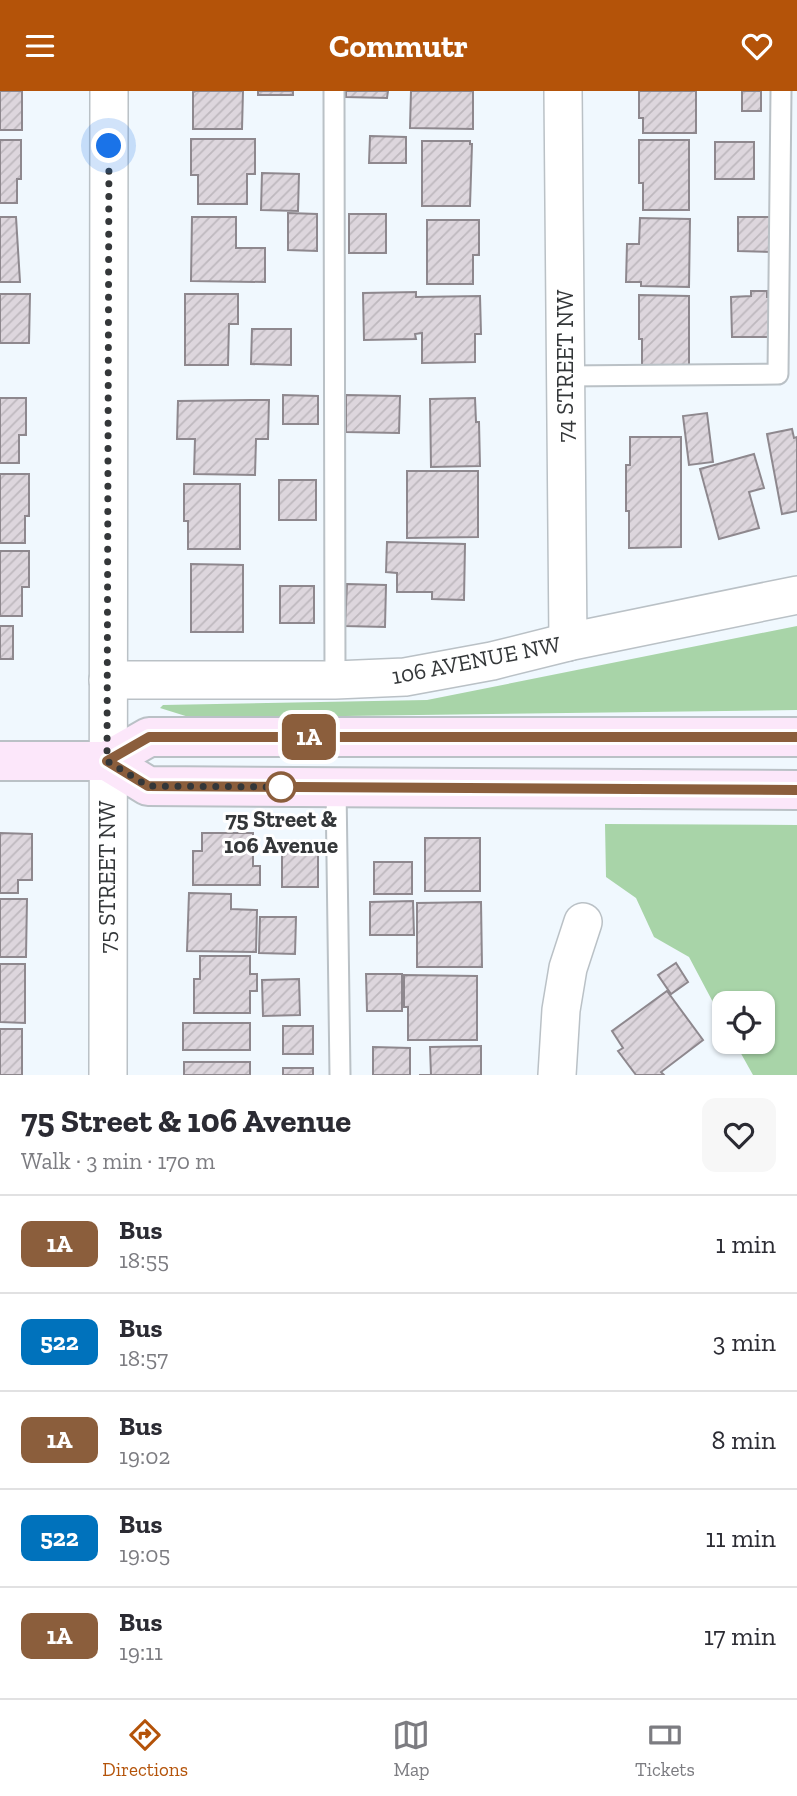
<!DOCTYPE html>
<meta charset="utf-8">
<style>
:root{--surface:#fff;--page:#f7f7f7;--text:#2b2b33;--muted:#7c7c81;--line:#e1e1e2;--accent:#b45309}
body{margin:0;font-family:"Zilla Slab",serif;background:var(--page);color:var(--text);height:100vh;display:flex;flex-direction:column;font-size:26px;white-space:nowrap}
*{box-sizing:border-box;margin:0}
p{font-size:23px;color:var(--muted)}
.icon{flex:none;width:38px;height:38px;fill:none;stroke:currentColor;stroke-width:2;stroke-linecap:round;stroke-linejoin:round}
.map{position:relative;height:984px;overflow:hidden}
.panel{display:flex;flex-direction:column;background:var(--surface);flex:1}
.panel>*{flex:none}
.badge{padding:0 14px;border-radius:10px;font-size:24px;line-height:46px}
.buttons{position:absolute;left:712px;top:900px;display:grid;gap:14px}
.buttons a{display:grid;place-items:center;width:63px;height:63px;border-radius:14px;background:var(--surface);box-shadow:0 2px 5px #0004;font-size:35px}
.you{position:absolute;width:35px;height:35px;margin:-18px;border:5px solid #fff;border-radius:50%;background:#1a73e8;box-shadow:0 0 0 10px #1a73e833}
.map>.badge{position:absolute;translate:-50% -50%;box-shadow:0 0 0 4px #fff}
.round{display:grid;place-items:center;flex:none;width:74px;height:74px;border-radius:14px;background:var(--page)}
.overview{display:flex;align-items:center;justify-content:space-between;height:119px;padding:0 21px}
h1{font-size:33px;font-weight:700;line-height:52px}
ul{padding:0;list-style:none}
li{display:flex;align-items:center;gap:21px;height:98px;padding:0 21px;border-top:2px solid var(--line)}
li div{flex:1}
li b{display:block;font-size:26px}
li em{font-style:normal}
li .badge{min-width:77px;font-weight:700;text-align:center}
header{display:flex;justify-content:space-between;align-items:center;height:91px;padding:0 21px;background:var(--accent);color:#fff;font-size:32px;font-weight:700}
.tab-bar{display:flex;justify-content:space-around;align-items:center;height:98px;border-top:2px solid var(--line);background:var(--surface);font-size:19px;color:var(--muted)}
.tab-bar a{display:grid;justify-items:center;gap:4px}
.tab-bar .on{color:var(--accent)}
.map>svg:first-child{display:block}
.grass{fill:#a8d4a8}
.building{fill:url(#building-hatch);stroke:#8e888e;stroke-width:2}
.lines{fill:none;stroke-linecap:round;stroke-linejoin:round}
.lane-casing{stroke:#bac1c6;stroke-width:23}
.street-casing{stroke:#bac1c6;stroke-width:40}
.secondary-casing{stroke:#bac1c6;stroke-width:42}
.lane{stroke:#fff;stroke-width:19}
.street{stroke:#fff;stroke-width:37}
.secondary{stroke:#fce7fa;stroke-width:38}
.line-casing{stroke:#fff;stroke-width:16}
.line{stroke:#8b5e3c;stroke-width:10}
.walk{stroke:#343739;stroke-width:7;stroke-dasharray:0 12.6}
.stop-dot{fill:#fff;stroke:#8b5e3c;stroke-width:3.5}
.labels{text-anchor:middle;stroke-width:6;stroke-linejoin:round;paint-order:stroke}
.street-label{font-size:23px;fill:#343739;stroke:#fff}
.stop-label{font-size:23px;font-weight:bold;fill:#343739;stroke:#fff}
</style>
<header><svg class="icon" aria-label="menu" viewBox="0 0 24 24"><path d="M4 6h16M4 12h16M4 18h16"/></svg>Commutr<svg class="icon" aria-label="heart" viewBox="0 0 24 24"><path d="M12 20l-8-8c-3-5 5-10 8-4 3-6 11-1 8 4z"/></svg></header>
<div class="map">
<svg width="797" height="984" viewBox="0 0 797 984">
<defs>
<pattern id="building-hatch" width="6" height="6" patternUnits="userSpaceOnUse" patternTransform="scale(1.75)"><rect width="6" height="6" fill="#ddd6dd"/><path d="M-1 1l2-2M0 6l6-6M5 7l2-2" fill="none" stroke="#beb8be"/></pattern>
</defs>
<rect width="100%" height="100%" fill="#f0f8fe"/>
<!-- grass -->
<g class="grass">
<polygon points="797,535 797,619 192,627 160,617 163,614 427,609"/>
<polygon points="605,733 797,734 797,984 753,984 734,950 763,950 763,912 724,912 724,932 689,866 654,846 636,807 606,786"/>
</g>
<!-- building -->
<g class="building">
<rect x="0" y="0" width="22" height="39"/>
<polygon points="196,0 243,0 242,38 193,38 193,1"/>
<rect x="258" y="0" width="35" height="4"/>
<polygon points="346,0 388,0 387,7 346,6"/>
<polygon points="411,0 473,0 473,38 410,37"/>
<polygon points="639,0 696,0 696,42 643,42 643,27 639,27"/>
<rect x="742" y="0" width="19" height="20"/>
<polygon points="370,45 406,46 406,72 369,72"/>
<polygon points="191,48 255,48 255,83 247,83 247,113 198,113 198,84 191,84"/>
<polygon points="0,49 21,49 21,88 17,88 17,112 0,112"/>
<polygon points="639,49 689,49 689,119 643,119 643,92 639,92"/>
<polygon points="422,50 470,50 470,53 472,53 470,115 422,115"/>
<rect x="715" y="51" width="39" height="37"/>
<polygon points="262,82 299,83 298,120 261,119"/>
<polygon points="288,122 317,123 317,160 288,159"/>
<rect x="349" y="123" width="37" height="39"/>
<polygon points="0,126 16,126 20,191 0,191"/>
<polygon points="192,126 236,126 236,157 265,157 265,191 191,190"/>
<polygon points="738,126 772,126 772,161 738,160"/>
<polygon points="640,127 690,128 689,196 641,195 641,191 626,191 627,153 639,153"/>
<polygon points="427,129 479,129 479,164 473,164 473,193 427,193"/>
<polygon points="751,200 767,200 767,206 772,206 772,246 732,246 731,206 751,205"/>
<polygon points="416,201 416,206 480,205 481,243 475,243 475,271 422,272 422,242 415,243 416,248 364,249 363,202"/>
<polygon points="0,203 30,203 29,252 0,252"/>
<polygon points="185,203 238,203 238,233 229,233 228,274 185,274"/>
<polygon points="639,204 689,205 689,275 642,274 642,248 639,248"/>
<polygon points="252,238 291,238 291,274 251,273"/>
<polygon points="283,304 318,305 318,333 283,333"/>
<polygon points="346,304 400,305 399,342 346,341"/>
<polygon points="0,307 26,307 26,344 19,344 19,372 0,372"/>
<polygon points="475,307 476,331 479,331 480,375 431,376 430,308"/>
<polygon points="250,309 269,309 268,348 256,348 255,384 194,383 195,348 177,348 178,310"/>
<polygon points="707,322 713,371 689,374 683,325"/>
<polygon points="792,338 794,347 797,346 797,420 782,423 767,343"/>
<polygon points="630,346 681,346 681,456 629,457 629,420 626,420 626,374 630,374"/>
<polygon points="754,363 764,397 749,401 759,437 719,448 700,378"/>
<polygon points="407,380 478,380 478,446 407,447"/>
<polygon points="0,383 29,383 29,425 25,425 25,452 0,452"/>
<rect x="279" y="389" width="37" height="40"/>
<polygon points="184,393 240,393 240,458 188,458 188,430 184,430"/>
<polygon points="387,451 465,453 464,509 432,508 432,501 397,501 397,482 386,481"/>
<polygon points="0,460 29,460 29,496 22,496 22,525 0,525"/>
<polygon points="191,473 243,474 243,541 191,541"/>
<polygon points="347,493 386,494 385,536 345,535"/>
<rect x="280" y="495" width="34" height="37"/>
<rect x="0" y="535" width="13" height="33"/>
<polygon points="0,742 32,743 32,789 18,789 18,802 0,802"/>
<polygon points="202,742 253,742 253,775 260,775 260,794 193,794 193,760 202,760"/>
<rect x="425" y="747" width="55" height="53"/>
<rect x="282" y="759" width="36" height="37"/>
<rect x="374" y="771" width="38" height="32"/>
<polygon points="189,802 231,803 231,818 257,819 256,861 187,860"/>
<polygon points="0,808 27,808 26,866 0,866"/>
<polygon points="413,810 414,844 370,844 370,811"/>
<polygon points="481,811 482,876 417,876 417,812"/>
<polygon points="260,826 296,826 295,863 259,862"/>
<polygon points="200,865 250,865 250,883 257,883 257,900 250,900 250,922 194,922 194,888 200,888"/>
<polygon points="676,872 688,891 671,903 658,884"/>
<polygon points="0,873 25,873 25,932 0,931"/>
<polygon points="366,883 402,883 402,920 367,920"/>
<polygon points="404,884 477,885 477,949 408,949 408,916 404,916"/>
<polygon points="299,888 300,924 263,925 262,889"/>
<polygon points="667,900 703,949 661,981 664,984 636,984 618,960 623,957 612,940"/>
<rect x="183" y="932" width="67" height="27"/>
<rect x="283" y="935" width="30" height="28"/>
<rect x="0" y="938" width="22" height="46"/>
<polygon points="481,955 481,984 419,984 431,984 430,956"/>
<polygon points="373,956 410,957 410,984 373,984"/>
<rect x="184" y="971" width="66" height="13"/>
<rect x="283" y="977" width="30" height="7"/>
</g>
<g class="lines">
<!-- lane casing -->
<g class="lane-casing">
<g id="lane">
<polyline points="334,0 335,589"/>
<polyline points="565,285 778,283 781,0"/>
<polyline points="336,696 340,984"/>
</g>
</g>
<!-- street casing -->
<g class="street-casing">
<g id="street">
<polyline points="563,0 568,551"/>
<polyline points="108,589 335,589 405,586 492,570 568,551 797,504"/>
<polyline points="108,984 109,0"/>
<polyline points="557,984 561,919 568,877 583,831"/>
</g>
</g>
<!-- secondary casing -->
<g class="secondary-casing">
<g id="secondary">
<polyline points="0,670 107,670 149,646 797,646"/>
<polyline points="107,670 148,695 797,699"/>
</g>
</g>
<!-- lane -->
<use href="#lane" class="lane"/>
<!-- street -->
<use href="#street" class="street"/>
<!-- secondary -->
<use href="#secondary" class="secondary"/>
</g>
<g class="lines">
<!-- line casing -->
<g class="line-casing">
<polyline id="line" points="797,646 149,646 107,670 148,695 797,699"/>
</g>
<!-- line -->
<use href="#line" class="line"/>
<!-- walk -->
<polyline class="walk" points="109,55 107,670 148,695 281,696"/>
</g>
<!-- markers -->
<circle class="stop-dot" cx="281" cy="696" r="14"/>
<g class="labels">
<!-- street labels -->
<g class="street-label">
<text transform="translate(565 275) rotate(-90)" y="8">74 STREET NW</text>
<text transform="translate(476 569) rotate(-11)" y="8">106 AVENUE NW</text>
<text transform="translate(107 786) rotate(-90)" y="8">75 STREET NW</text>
</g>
<!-- stop labels -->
<g class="stop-label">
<text x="281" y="736">75 Street &amp;<tspan x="281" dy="26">106 Avenue</tspan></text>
</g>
</g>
</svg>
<div class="buttons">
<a><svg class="icon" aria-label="locate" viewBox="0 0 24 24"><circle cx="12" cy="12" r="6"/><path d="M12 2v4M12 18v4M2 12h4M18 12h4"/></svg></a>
</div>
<div class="you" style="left:109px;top:55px"></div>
<b class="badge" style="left:309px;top:646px;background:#8b5e3c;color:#fff">1A</b>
</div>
<section class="panel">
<div class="overview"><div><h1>75 Street &amp; 106 Avenue</h1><p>Walk · 3 min · 170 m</p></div><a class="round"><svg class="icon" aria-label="heart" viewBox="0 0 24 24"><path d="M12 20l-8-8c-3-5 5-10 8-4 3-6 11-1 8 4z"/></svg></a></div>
<ul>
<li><span class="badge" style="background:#8b5e3c;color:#fff">1A</span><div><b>Bus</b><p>18:55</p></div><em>1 min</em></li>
<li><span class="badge" style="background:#0072bc;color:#fff">522</span><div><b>Bus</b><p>18:57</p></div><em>3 min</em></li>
<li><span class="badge" style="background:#8b5e3c;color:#fff">1A</span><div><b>Bus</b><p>19:02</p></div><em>8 min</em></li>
<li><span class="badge" style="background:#0072bc;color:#fff">522</span><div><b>Bus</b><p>19:05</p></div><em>11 min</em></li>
<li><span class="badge" style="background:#8b5e3c;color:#fff">1A</span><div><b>Bus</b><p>19:11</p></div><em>17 min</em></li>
</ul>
</section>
<nav class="tab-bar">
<a class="on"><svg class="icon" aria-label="directions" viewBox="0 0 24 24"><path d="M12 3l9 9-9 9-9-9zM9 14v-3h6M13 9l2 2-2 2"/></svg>Directions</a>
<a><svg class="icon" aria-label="map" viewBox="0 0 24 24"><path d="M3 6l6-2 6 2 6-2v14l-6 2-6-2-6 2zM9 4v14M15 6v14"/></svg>Map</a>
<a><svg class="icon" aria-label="tickets" viewBox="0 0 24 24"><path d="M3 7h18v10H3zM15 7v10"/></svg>Tickets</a>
</nav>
